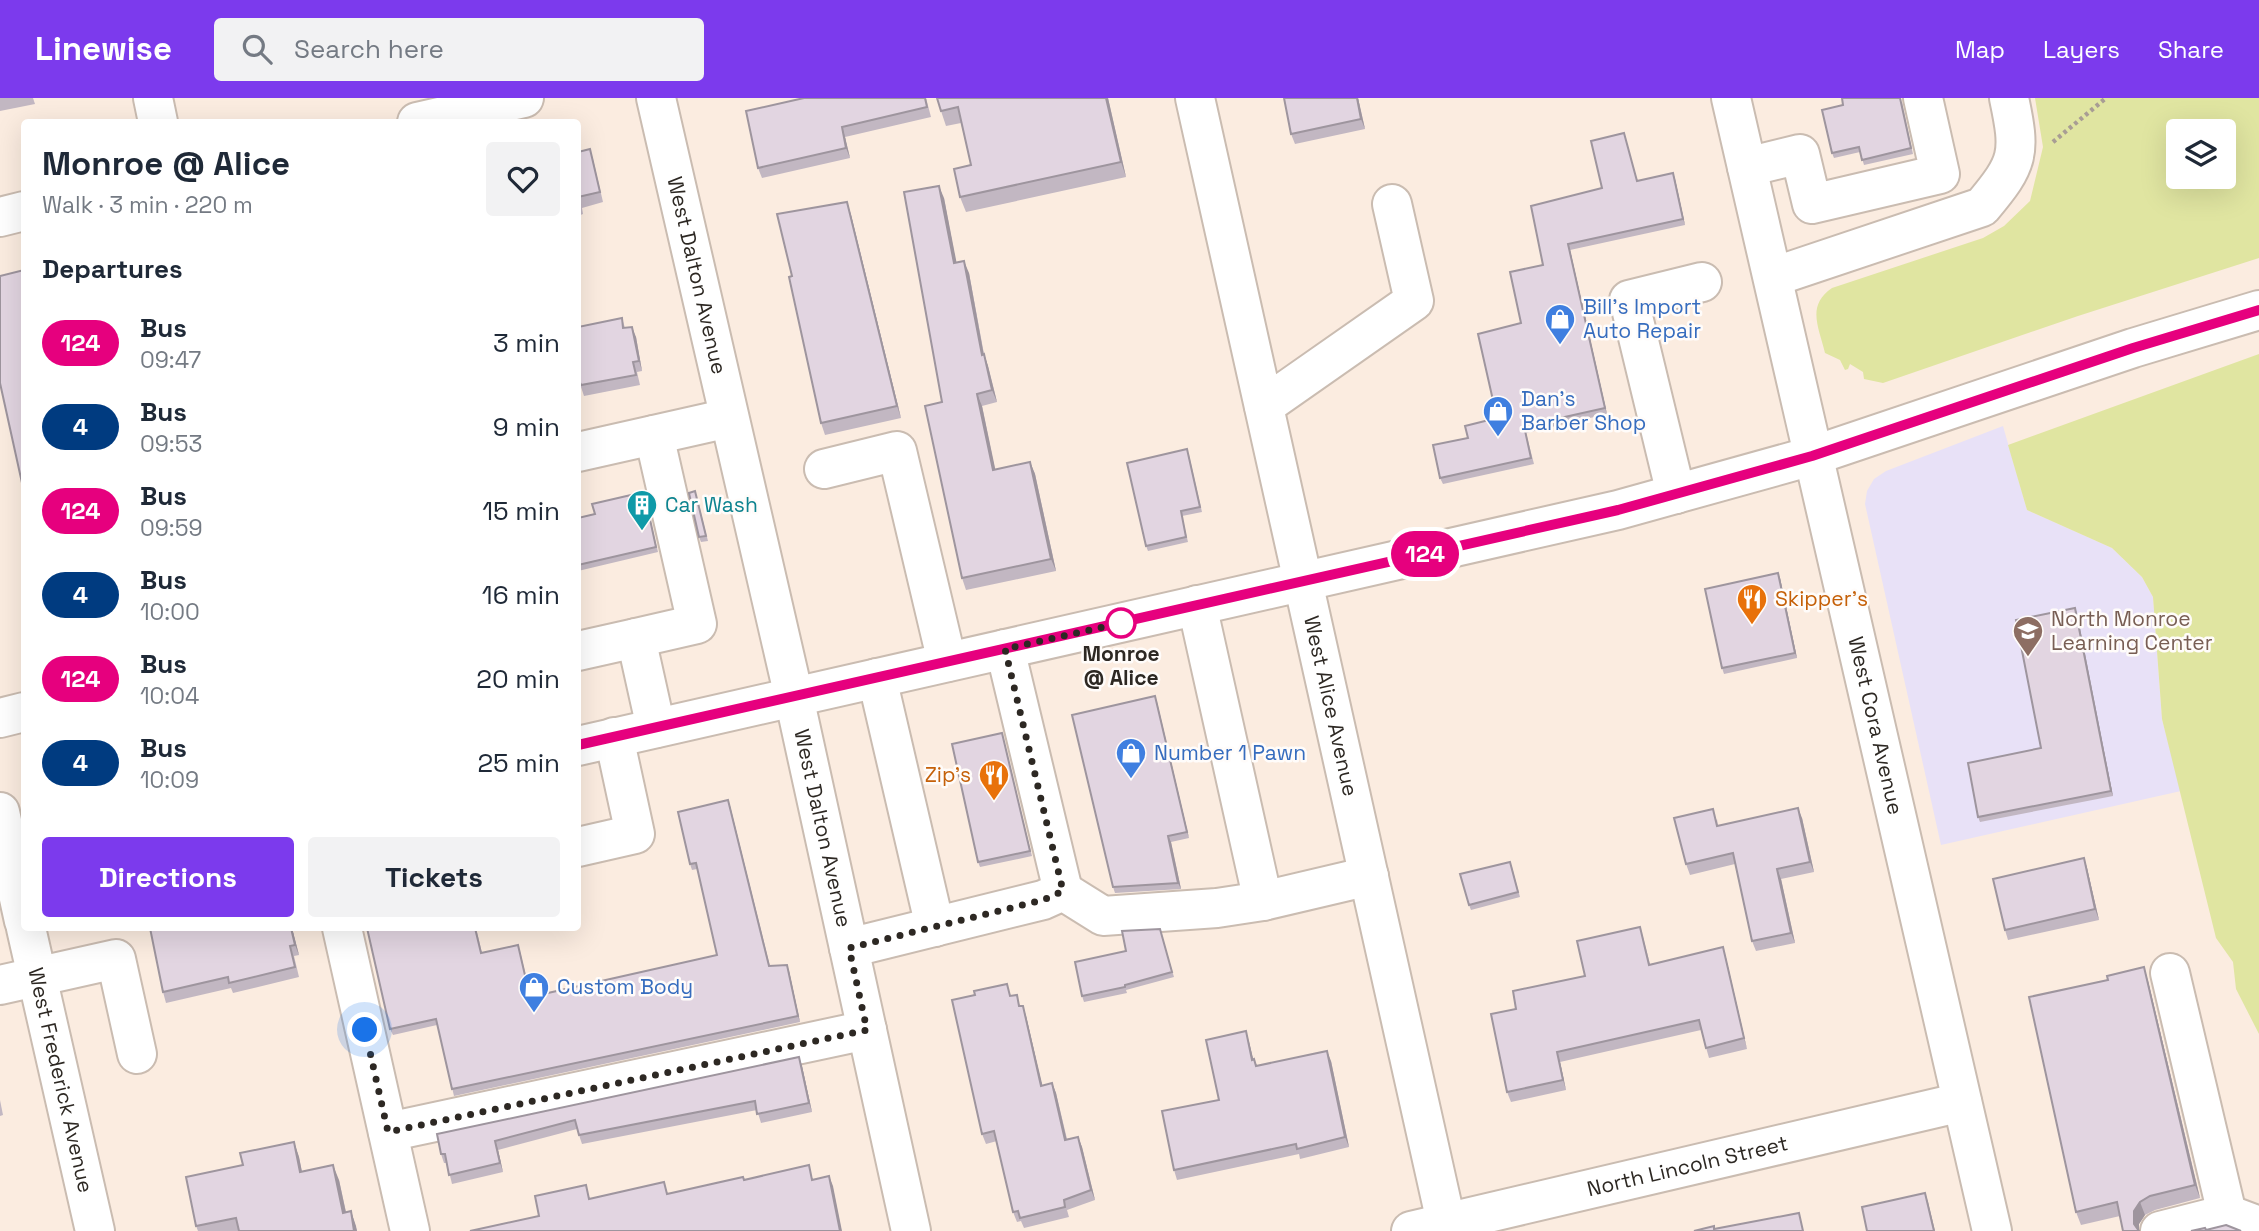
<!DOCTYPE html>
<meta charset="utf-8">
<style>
:root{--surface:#fff;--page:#f2f2f3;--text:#1f2937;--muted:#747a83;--accent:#7c3aed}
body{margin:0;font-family:"Space Grotesk",sans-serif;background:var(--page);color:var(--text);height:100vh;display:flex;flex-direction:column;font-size:26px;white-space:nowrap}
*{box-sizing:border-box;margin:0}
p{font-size:23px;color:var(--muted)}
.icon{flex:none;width:38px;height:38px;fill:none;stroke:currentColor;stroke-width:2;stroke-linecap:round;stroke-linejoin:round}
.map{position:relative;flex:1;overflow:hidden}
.details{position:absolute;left:21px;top:21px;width:560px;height:812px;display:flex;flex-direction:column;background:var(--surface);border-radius:7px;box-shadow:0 7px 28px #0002}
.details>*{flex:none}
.badge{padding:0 14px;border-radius:23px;font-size:24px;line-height:46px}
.controls{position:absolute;left:2166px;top:21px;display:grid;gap:14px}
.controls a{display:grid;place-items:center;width:70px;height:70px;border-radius:7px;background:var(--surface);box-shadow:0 7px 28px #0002;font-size:35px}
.you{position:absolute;width:35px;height:35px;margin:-18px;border:5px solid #fff;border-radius:50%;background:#1a73e8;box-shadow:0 0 0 10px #1a73e833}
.map>.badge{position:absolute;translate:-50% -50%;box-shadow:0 0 0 4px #fff}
h2{padding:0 21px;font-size:26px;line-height:63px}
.round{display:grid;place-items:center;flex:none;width:74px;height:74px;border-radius:7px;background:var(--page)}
.head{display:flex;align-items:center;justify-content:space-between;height:119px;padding:0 21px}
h1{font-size:33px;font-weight:700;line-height:52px}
.button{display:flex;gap:14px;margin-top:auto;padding:14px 21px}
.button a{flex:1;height:80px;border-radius:7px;background:var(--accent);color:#fff;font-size:28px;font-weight:700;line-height:80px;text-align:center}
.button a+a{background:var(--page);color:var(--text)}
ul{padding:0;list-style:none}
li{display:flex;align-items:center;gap:21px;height:84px;padding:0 21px}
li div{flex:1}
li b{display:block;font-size:26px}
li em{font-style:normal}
li .badge{min-width:77px;font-weight:700;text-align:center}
header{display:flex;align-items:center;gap:42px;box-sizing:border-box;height:98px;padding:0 35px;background:var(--accent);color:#fff}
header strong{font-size:33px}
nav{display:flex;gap:38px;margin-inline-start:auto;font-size:24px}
.search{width:490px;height:63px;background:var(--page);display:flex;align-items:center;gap:18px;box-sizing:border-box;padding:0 24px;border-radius:7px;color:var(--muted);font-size:26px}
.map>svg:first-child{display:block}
.education{fill:#e8e1f7}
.green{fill:#e0e5a1;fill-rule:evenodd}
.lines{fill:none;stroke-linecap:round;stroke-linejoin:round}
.minor-casing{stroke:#cabcb1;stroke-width:42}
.major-casing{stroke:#cabcb1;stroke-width:42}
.path{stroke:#a89d94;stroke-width:4.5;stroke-dasharray:3.5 3.5;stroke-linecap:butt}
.minor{stroke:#fff;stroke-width:38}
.major{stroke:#fff;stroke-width:38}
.wall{fill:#c2b7c2}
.shaded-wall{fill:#9e959e}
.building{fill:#e2d5e1;stroke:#9e959e;stroke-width:2}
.line-casing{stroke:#fff;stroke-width:16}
.line{stroke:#e6007e;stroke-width:10}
.walk{stroke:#2d2823;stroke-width:7;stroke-dasharray:0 12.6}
.stop-dot{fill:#fff;stroke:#e6007e;stroke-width:3.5}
.labels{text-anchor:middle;stroke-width:5;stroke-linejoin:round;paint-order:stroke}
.street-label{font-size:21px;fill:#2d2823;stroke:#fffcfa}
.shop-label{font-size:21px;fill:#366cbe;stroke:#fffcfa;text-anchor:start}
.culture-label{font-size:21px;fill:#0d838f;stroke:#fffcfa;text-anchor:start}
.food-label{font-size:21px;fill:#c56008;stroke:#fffcfa;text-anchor:start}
.education-label{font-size:21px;fill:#785e54;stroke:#fffcfa;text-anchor:start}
.stop-label{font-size:21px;font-weight:bold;fill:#2d2823;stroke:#fffcfa}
</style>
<header>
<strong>Linewise</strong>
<div class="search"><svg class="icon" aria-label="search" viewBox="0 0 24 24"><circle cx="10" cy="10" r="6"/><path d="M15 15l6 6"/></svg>Search here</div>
<nav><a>Map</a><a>Layers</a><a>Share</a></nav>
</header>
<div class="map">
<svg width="2259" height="1133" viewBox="0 0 2259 1133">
<rect width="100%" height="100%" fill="#fbece0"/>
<!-- education -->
<polygon class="education" points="2003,328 2027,412 2112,450 2142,479 2153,499 2162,621 2181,693 1941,747 1865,406 1867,393 1874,381 1886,373"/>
<!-- green -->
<g class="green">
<path d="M2035 0H2259V160L2078 218 1883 285 1864 281 1863 274 1850 266 1848 271 1845 272 1840 262 1825 255C1819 229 1806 208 1832 190L1983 140 2004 128 2030 103 2043 49ZM2179 33H2224V79H2179Z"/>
<polygon points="2259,256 2259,936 2236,891 2233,864 2216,840 2162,621 2153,499 2142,479 2112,450 2027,412 2008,347"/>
</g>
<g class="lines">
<!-- minor casing -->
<g class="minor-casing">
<g id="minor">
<polyline points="153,0 158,24"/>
<path id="s1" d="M656 0 794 599 911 1133"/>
<path id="s2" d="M1195 0 1448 1133"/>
<path id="s3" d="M1731 0 1992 1133"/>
<polyline points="417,24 524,0"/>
<polyline points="1747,69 1800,56 1812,106 1940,76 1923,0"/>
<polyline points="0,119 24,113"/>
<path d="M1773 179 1982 109C2019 65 2021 56 2009 0"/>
<polyline points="1264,308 1414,203 1392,106"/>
<polyline points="578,354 729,320"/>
<polyline points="824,371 897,353 947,564"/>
<polyline points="1676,396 1629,202 1702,184"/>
<polyline points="1197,507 1263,803 1369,778"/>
<polyline points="636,540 697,526 654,337"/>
<polyline points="1005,551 1063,793"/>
<polyline points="578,553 636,540 656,630"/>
<polyline points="877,580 935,829"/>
<polyline points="0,620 24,614"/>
<polyline points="0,714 24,823"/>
<polyline points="578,749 635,736 614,639"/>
<path id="s4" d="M26 830 95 1133"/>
<polyline points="342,830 410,1133"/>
<polyline points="849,850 1043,802 1063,793 1103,818 1217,810 1263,803"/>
<polyline points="2170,875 2227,1116"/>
<polyline points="0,887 116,861 137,956"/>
<polyline points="388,1034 867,932"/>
<path id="s5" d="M1411 1133 1962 1004"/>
<polyline points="2160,1133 2227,1116 2259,1128"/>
</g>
</g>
<!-- major casing -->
<g class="major-casing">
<g id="major">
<polyline points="578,648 1618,412 1812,358 2133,250 2259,212"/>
<polyline points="0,781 24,775"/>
</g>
</g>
<!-- path -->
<polyline class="path" points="2053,44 2106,0"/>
<!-- minor -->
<use href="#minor" class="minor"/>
<!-- major -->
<use href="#major" class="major"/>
</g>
<!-- wall -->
<g class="wall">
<polygon points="0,0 33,0 35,6 0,13"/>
<polygon points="926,0 931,19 845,39 850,60 762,80 758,70 746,13"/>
<polygon points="937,0 1108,0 1126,79 966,114 960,99 971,67 961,25 946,28 941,13"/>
<polygon points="1284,0 1358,0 1365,31 1295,46 1291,36"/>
<polygon points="1902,4 1913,56 1864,67 1860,54 1834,60 1832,55"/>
<polygon points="1624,35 1637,82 1675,81 1685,127 1570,152 1607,316 1526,335 1534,366 1443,386 1440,380 1468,340 1497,320 1521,225 1543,167 1602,90"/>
<polygon points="590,51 593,61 603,104 582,110 583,116 578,118 578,54"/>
<polygon points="944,100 956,165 969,175 984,256 988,268 997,304 982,308 995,372 1030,364 1035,376 1056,473 966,492 962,480 942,304"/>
<polygon points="847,104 851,117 901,320 825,337 821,325 792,178"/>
<polygon points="622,220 625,230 636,239 642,273 637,274 640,287 584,298 581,289 578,290 578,229"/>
<polygon points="1189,357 1202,414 1182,418 1188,444 1148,453 1146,448"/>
<polygon points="644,394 658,454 578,473 578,420 595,416"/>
<polygon points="697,399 708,443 701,444 699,439"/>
<polygon points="1780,480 1797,560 1724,576 1722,570"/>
<polygon points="2075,510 2113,698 1980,724 1978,719 2041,650"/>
<polygon points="1155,598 1189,740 1171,744 1181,791 1115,795 1113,789"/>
<polygon points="1002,635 1032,758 980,769 978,764"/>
<polygon points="730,708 770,868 789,873 800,924 454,998 437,927 393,937 390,931 476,830 482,855 520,853 531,899 717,857 697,771 692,772 690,766"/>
<polygon points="1802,720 1814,774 1781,781 1795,845 1756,853 1752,843 1735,766 1690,777 1686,766 1717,721 1718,728"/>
<polygon points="2084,760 2087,770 2099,822 2008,842 2005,832"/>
<polygon points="1512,769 1520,799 1471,812 1469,807"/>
<polygon points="1640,829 1643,839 1650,866 1726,860 1747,951 1709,960 1701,932 1560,964 1566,992 1511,1004 1507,994 1516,911 1585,878"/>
<polygon points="150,830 292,830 299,857 294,858 299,879 233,895 231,890 166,905 163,894"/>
<polygon points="1160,831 1174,879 1126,892 1127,895 1084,904 1082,898 1126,853"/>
<polygon points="2108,882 2148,883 2200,1100 2155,1112 2145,1117 2139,1126 2139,1133 2120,1118 2081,1127 2076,1114"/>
<polygon points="1011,898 1021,908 1026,918 1042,988 1052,985 1056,995 1067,1041 1078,1039 1082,1049 1095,1102 1067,1112 1069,1119 1024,1130 1021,1123 1017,1124 1013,1114 997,1043 986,1046 982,1036"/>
<polygon points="1249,944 1253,962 1254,961 1257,968 1331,963 1349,1049 1300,1061 1299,1056 1177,1082 1174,1072 1219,1002"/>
<polygon points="799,959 802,968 812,1014 761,1025 757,1012 582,1046 577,1031 498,1052 503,1074 452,1086 447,1065 444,1065 441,1056"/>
<polygon points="0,1002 3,1017 0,1018"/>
<polygon points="294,1044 299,1059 302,1074 339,1082 346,1114 351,1113 357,1133 198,1133 196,1128 243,1067"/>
</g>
<!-- shaded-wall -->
<g class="shaded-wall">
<polygon points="1106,0 1108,0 1126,79 1121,64"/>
<polygon points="1357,0 1358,0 1365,31 1361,21"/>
<polygon points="842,29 845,39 850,60 846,50"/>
<polygon points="1673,75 1675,81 1685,127 1683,121"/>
<polygon points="939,88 944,100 959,177 954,165"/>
<polygon points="847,104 851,117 901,320 897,308"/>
<polygon points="1568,146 1570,152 1607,316 1605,310"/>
<polygon points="964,163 969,175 986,269 982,257"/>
<polygon points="632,229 636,239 642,273 639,263"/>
<polygon points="984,256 988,268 997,304 992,292"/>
<polygon points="977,296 982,308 998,384 993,372"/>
<polygon points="1030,364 1035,376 1056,473 1051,461"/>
<polygon points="1778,475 1780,480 1797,560 1795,555"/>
<polygon points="2075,510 2077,515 2113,698 2111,693"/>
<polygon points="1155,598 1157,604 1189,740 1187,734"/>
<polygon points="728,702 730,708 771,874 769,868"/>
<polygon points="1798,710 1802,720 1814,774 1810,764"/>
<polygon points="1168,738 1171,744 1181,791 1178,785"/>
<polygon points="2084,760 2087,770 2099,822 2095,811"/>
<polygon points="1777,771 1781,781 1795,845 1791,835"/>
<polygon points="291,830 292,830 299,857 295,847"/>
<polygon points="1723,849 1726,860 1747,951 1744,940"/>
<polygon points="787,867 789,873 800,924 798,918"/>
<polygon points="2144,869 2148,883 2200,1100 2195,1087"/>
<polygon points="1023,908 1026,918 1045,998 1041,988"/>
<polygon points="1246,933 1249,944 1256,972 1252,962"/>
<polygon points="1327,953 1331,963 1349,1049 1345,1039"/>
<polygon points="1557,954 1560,964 1566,992 1563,982"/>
<polygon points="799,959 802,968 812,1014 809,1005"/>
<polygon points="1052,985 1056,995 1069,1052 1065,1042"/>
<polygon points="1078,1039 1082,1049 1095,1102 1091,1092"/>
<polygon points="495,1043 498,1052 503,1074 500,1065"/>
<polygon points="294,1044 299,1059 305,1089 300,1074"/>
<polygon points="333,1067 339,1082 349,1129 343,1115"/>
<polygon points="829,1078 833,1088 842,1133 840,1133"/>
<polygon points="1925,1095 1928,1104 1935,1133 1934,1133"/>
<polygon points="2140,1104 2145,1117 2139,1126 2139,1133 2134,1126 2134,1113"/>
<polygon points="351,1113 356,1128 357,1133 354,1133"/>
</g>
<!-- building -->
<g class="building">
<polygon points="804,0 925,0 927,9 842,29 846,50 758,70 746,13"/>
<polygon points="937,0 1106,0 1121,64 960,99 954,71 971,67 958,9 941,13"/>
<polygon points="1284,0 1357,0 1361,21 1291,36"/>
<polygon points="1842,0 1900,0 1911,50 1862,62 1859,49 1832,55 1822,12 1843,7"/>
<polygon points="1624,35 1637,83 1673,75 1683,121 1568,146 1605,310 1524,328 1531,360 1440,380 1433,347 1468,340 1465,328 1497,320 1478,236 1521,225 1510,174 1543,167 1531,108 1602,90 1591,43"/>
<polygon points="590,51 600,94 578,99 580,106 578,107 578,54"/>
<polygon points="939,88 954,165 964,163 982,257 984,256 992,292 977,296 993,372 1030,364 1051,461 962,480 925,308 942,304 904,94"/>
<polygon points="847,104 897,308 821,325 789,179 792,178 777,116"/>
<polygon points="24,172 24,394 0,285 0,178"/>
<polygon points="622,220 623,230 632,229 639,263 633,264 636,277 581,287 578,279 578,229"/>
<polygon points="1187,351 1200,409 1181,413 1186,439 1146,448 1127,365"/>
<polygon points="695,393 706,438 699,439 689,395"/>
<polygon points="644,394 656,449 578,467 578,420 595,416 592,406"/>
<polygon points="1778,475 1795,555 1722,570 1705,491"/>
<polygon points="2075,510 2111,693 1978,719 1968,665 2041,650 2016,522"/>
<polygon points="1155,598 1187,734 1168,738 1178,785 1113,789 1072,617"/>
<polygon points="1002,635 1030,753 978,764 952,646"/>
<polygon points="728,702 769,868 787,867 798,918 452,991 436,921 390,931 367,830 475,830 481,855 518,847 530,899 717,857 696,765 690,766 678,714"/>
<polygon points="1798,710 1810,764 1777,771 1791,835 1752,843 1733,755 1686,766 1674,720 1713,711 1717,728"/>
<polygon points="2084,760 2095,811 2005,832 1993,781"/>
<polygon points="1510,764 1518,794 1469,807 1460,776"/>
<polygon points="1640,829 1649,867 1723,849 1744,940 1706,950 1699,922 1557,954 1563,982 1507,994 1491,916 1516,911 1513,893 1585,878 1577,843"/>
<polygon points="150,830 291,830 295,847 290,848 295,869 229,885 228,879 163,894"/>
<polygon points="1160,831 1172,874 1125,887 1125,889 1082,898 1075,864 1126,853 1122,833"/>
<polygon points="2144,869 2195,1087 2150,1098 2140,1104 2134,1113 2134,1126 2139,1133 2123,1133 2117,1104 2076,1114 2029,899 2108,882 2107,878"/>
<polygon points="1007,886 1010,898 1017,897 1019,908 1023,908 1041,988 1052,985 1065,1042 1078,1039 1091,1092 1064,1102 1065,1109 1020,1120 1018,1113 1013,1114 994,1033 982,1036 952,902 975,897 974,893"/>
<polygon points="1246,933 1252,962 1254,961 1256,968 1327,953 1345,1039 1297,1051 1296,1046 1174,1072 1162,1013 1219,1002 1206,942"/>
<polygon points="799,959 809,1005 757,1016 755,1003 579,1037 575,1022 495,1043 500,1065 449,1077 445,1056 441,1056 437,1036"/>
<polygon points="294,1044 300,1074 333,1067 343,1115 351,1113 354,1133 239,1133 236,1120 196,1128 186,1079 243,1067 240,1055"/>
<polygon points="809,1067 812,1082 829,1078 840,1133 470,1133 539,1118 535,1098 586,1087 589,1101 664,1084 667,1096 743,1079 744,1082"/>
<polygon points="1925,1095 1934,1133 1867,1133 1862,1109"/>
<polygon points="1799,1115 1803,1133 1694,1133 1714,1128 1714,1131"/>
<polygon points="2226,1127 2241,1133 2191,1133 2205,1130 2206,1132"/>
</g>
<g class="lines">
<!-- line casing -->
<g class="line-casing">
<polyline id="line" points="578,647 1618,412 1812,358 2133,250 2259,212"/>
</g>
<!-- line -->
<use href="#line" class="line"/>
<!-- walk -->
<polyline class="walk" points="365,932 388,1034 867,932 849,850 1043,802 1063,793 1005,551 1125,524 1121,525"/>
</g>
<!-- icons -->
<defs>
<g id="shop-pin" transform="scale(1.575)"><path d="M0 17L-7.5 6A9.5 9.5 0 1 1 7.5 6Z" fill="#3f7fe0" stroke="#fffcfa"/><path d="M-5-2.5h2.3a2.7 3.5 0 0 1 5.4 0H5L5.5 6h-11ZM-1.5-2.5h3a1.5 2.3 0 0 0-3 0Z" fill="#fff"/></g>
<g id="building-pin" transform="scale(1.575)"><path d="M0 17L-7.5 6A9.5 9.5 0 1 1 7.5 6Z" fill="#0f9aa8" stroke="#fffcfa"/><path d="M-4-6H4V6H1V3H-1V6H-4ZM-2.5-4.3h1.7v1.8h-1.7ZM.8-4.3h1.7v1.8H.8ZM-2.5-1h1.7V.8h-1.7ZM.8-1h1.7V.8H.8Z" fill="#fff"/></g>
<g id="restaurant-pin" transform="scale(1.575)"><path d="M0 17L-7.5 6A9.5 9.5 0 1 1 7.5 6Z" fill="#e8710a" stroke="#fffcfa"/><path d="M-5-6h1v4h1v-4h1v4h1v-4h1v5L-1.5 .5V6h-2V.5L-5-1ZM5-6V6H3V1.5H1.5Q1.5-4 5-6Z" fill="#fff"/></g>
<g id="school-pin" transform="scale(1.575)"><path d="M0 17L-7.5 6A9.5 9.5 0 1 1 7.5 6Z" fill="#8d6e63" stroke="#fffcfa"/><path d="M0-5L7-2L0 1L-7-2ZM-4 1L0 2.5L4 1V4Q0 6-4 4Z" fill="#fff"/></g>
</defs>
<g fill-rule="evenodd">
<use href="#shop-pin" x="1560" y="221"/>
<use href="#shop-pin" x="1498" y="313"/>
<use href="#building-pin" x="642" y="407"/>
<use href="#restaurant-pin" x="1752" y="501"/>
<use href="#school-pin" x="2028" y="533"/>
<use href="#shop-pin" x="1131" y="655"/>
<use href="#restaurant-pin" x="994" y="677"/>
<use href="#shop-pin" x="534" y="889"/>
</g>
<!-- markers -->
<circle class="stop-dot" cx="1121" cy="525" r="14"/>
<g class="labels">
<!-- street labels -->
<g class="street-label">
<text dy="7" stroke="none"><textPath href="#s1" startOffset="182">West Dalton Avenue</textPath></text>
<text dy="7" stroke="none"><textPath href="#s2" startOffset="623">West Alice Avenue</textPath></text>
<text dy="7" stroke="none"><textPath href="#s3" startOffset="644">West Cora Avenue</textPath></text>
<text dy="7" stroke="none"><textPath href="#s1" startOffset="749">West Dalton Avenue</textPath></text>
<text dy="7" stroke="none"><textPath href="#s4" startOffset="156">West Frederick Avenue</textPath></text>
<text dy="7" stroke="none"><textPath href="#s5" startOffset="284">North Lincoln Street</textPath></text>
</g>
<!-- shop labels -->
<g class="shop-label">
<text x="1583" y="216">Bill's Import<tspan x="1583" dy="24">Auto Repair</tspan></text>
<text x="1521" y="308">Dan's<tspan x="1521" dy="24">Barber Shop</tspan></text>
<text x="1154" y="662">Number 1 Pawn</text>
<text x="557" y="896">Custom Body</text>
</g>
<!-- culture labels -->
<g class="culture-label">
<text x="665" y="414">Car Wash</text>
</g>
<!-- food labels -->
<g class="food-label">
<text x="1775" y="508">Skipper's</text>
<text x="971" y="684" text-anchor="end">Zip's</text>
</g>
<!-- education labels -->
<g class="education-label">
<text x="2051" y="528">North Monroe<tspan x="2051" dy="24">Learning Center</tspan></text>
</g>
<!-- stop labels -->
<g class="stop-label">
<text x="1121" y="563">Monroe<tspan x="1121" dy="24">@ Alice</tspan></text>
</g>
</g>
</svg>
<div class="controls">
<a><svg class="icon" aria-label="layers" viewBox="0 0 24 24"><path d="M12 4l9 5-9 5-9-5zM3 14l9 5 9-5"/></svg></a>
</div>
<div class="you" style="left:365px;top:932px"></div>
<b class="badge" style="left:1425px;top:456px;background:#e6007e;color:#fff">124</b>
<section class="details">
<div class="head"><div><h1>Monroe @ Alice</h1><p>Walk · 3 min · 220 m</p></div><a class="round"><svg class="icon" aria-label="heart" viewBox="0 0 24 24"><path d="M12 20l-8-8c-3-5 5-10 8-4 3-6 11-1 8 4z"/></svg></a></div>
<h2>Departures</h2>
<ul>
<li><span class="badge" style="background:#e6007e;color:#fff">124</span><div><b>Bus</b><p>09:47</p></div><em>3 min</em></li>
<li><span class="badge" style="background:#003b80;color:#fff">4</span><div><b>Bus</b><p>09:53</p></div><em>9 min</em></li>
<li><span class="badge" style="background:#e6007e;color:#fff">124</span><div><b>Bus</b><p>09:59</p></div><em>15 min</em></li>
<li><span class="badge" style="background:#003b80;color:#fff">4</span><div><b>Bus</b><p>10:00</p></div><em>16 min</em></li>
<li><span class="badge" style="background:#e6007e;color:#fff">124</span><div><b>Bus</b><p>10:04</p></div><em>20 min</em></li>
<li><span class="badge" style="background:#003b80;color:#fff">4</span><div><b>Bus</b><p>10:09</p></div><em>25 min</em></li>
</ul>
<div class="button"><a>Directions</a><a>Tickets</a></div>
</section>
</div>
